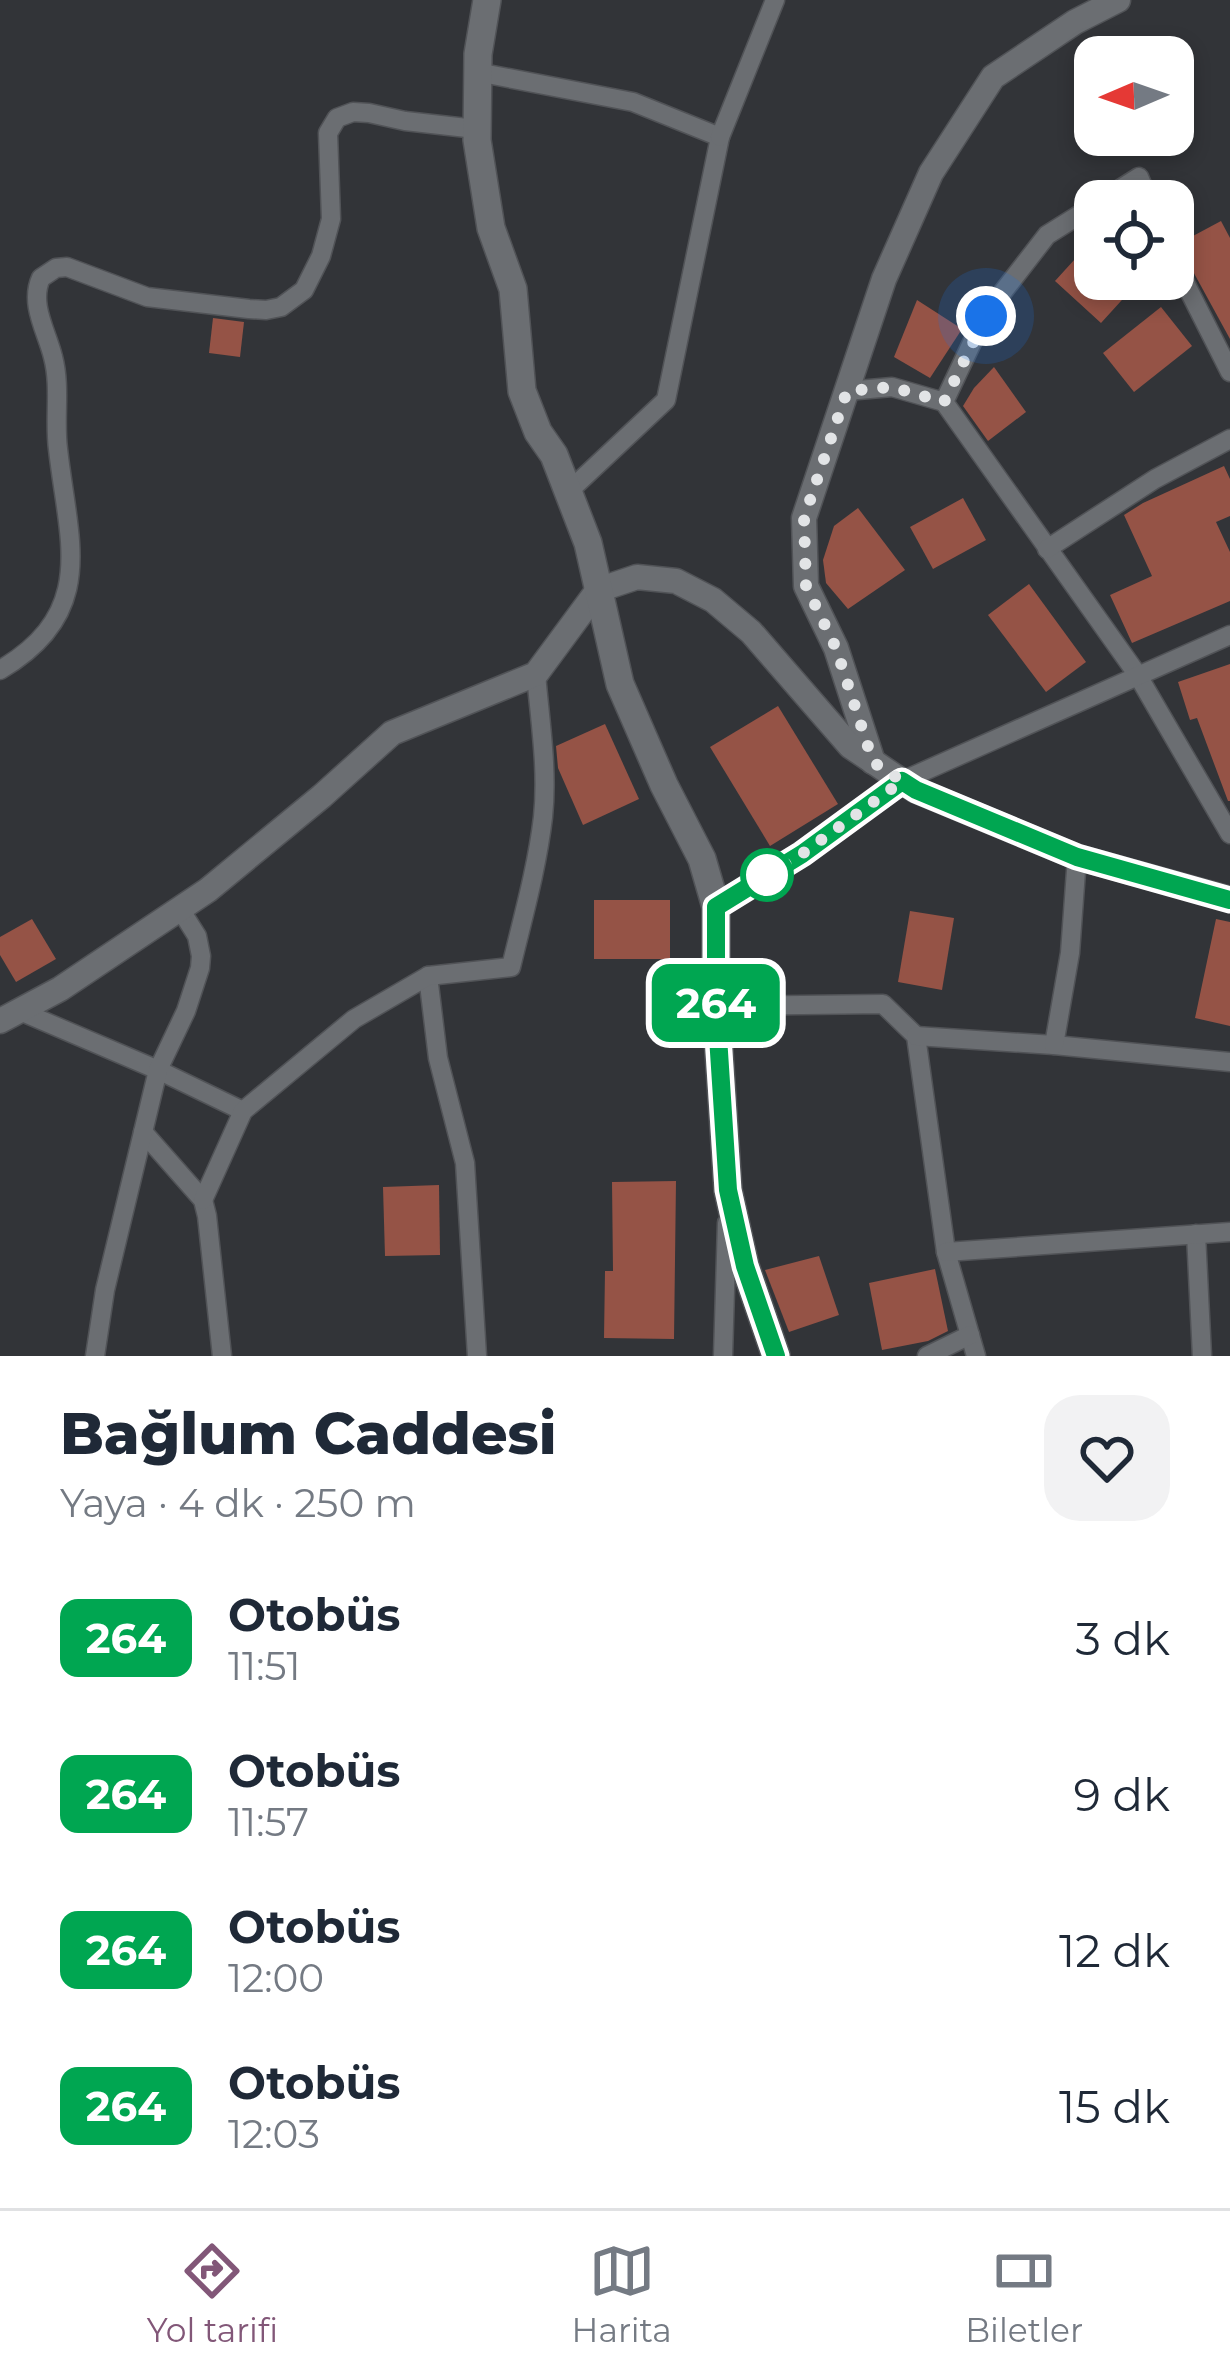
<!DOCTYPE html>
<html lang="tr">
<meta charset="utf-8">
<style>
:root{--surface:#fff;--page:#f2f2f3;--text:#1f2937;--muted:#747a83;--line:#e0e1e3;--accent:#825778}
body{margin:0;font-family:Montserrat,sans-serif;background:var(--page);color:var(--text);height:100vh;display:flex;flex-direction:column;font-size:45px;white-space:nowrap}
*{box-sizing:border-box;margin:0}
p{font-size:39px;color:var(--muted)}
.icon{flex:none;width:66px;height:66px;fill:none;stroke:currentColor;stroke-width:2;stroke-linecap:round;stroke-linejoin:round}
.map{position:relative;height:1356px;overflow:hidden}
.details{display:flex;flex-direction:column;background:var(--surface);flex:1}
.details>*{flex:none}
.badge{padding:0 24px;border-radius:18px;font-size:42px;line-height:78px}
.needle{width:78px;rotate:268deg}
.fabs{position:absolute;left:1074px;top:36px;display:grid;gap:24px}
.fabs a{display:grid;place-items:center;width:120px;height:120px;border-radius:24px;background:var(--surface);box-shadow:0 6px 18px #0003;font-size:60px}
.you{position:absolute;width:60px;height:60px;margin:-30px;border:9px solid #fff;border-radius:50%;background:#1a73e8;box-shadow:0 0 0 18px #1a73e833}
.map>.badge{position:absolute;translate:-50% -50%;box-shadow:0 0 0 6px #fff}
.round{display:grid;place-items:center;flex:none;width:126px;height:126px;border-radius:36px;background:var(--page)}
.summary{display:flex;align-items:center;justify-content:space-between;height:204px;padding:0 60px}
h1{font-size:57px;font-weight:800;line-height:90px}
ul{padding:0;list-style:none}
li{display:flex;align-items:center;gap:36px;height:156px;padding:0 60px}
li div{flex:1}
li b{display:block;font-size:45px}
li em{font-style:normal}
li .badge{min-width:132px;font-weight:700;text-align:center}
.menu{display:flex;justify-content:space-around;align-items:center;height:168px;border-top:3px solid var(--line);background:var(--surface);font-size:33px;color:var(--muted)}
.menu a{display:grid;justify-items:center;gap:6px}
.menu .active{color:var(--accent)}
.map>svg:first-child{display:block}
.building{fill:#955346}
.lines{fill:none;stroke-linecap:round;stroke-linejoin:round}
.minor-casing{stroke:#515357;stroke-width:21}
.tertiary-casing{stroke:#515357;stroke-width:27}
.secondary-casing{stroke:#515357;stroke-width:30}
.minor{stroke:#6b6e72;stroke-width:18}
.tertiary{stroke:#6b6e72;stroke-width:24}
.secondary{stroke:#6b6e72;stroke-width:27}
.line-casing{stroke:#fff;stroke-width:27}
.line{stroke:#00a651;stroke-width:18}
.walk{stroke:#e2e4e6;stroke-width:12;stroke-dasharray:0 21.6}
.stop-dot{fill:#fff;stroke:#00a651;stroke-width:6}
</style>
<div class="map">
<svg width="1230" height="1356" viewBox="0 0 1230 1356">
<rect width="100%" height="100%" fill="#323438"/>
<!-- building -->
<g class="building">
<polygon points="1221,221 1230,238 1230,339 1178,244"/>
<polygon points="1095,237 1095,279 1141,279 1101,323 1055,281"/>
<polygon points="917,300 962,329 930,378 894,357"/>
<polygon points="1161,307 1192,346 1134,392 1103,353"/>
<polygon points="213,318 244,322 240,357 209,353"/>
<polygon points="994,367 1026,412 988,441 963,406 974,388"/>
<polygon points="1224,466 1230,479 1230,516 1216,522 1230,552 1230,601 1132,643 1110,595 1152,576 1124,515 1143,503"/>
<polygon points="963,498 986,540 933,569 910,527"/>
<polygon points="858,508 905,570 848,609 826,583 823,560 834,526"/>
<polygon points="1029,584 1086,662 1046,692 988,615"/>
<polygon points="1230,664 1230,801 1228,801 1197,718 1190,720 1178,682"/>
<polygon points="778,706 838,804 770,846 710,747"/>
<polygon points="605,724 639,799 583,825 558,768 556,746"/>
<rect x="594" y="900" width="76" height="59"/>
<polygon points="910,911 954,918 942,990 898,982"/>
<polygon points="32,919 56,959 16,982 0,955 0,937"/>
<polygon points="1216,919 1230,922 1230,1026 1195,1018"/>
<polygon points="676,1181 674,1339 604,1338 605,1271 613,1271 612,1182"/>
<polygon points="439,1185 440,1255 385,1256 383,1187"/>
<polygon points="819,1256 839,1315 789,1332 765,1270"/>
<polygon points="935,1269 948,1331 928,1341 882,1350 869,1283"/>
</g>
<g class="lines">
<!-- minor casing -->
<g class="minor-casing">
<g id="minor">
<polyline points="477,72 633,102 720,137 666,400 567,493"/>
<polyline points="720,137 775,0"/>
<polyline points="1101,201 1139,177 1149,201"/>
<polyline points="1095,205 1047,235 985,315 944,402 1137,674 1230,834"/>
<polyline points="1173,259 1230,372"/>
<polyline points="847,391 892,387 944,402"/>
<polyline points="1047,549 1155,479 1230,439"/>
<path d="M0 670C99 612 68 540 58 449 54 419 61 387 53 357 47 332 29 304 41 278L56 268 67 267 147 297 249 309 266 310 281 307 304 290 321 256 331 219 328 133 337 118 353 112 369 113 405 121 476 129"/>
<polyline points="716,907 802,854 902,781 1230,635"/>
<polyline points="428,976 438,1058 465,1163 477,1356"/>
<polyline points="716,1006 883,1004 916,1036 946,1252 976,1356"/>
<polyline points="20,1011 158,1070 243,1111"/>
<polyline points="916,1036 1054,1045 1230,1062"/>
<polyline points="1054,1045 1070,953 1077,857"/>
<polyline points="143,1132 203,1200 207,1216 222,1356"/>
<path d="M203 1200 243 1111 354 1019 428 976 511 967C523 917 537 868 543 817 548 770 540 721 536 674"/>
<polyline points="1196,1234 1202,1356"/>
<polyline points="946,1252 1230,1232"/>
<polyline points="95,1356 105,1290 158,1070 186,1011 200,968 201,956 197,936 180,909"/>
<polyline points="723,1356 727,1223"/>
<polyline points="927,1356 970,1335"/>
</g>
</g>
<!-- tertiary casing -->
<g class="tertiary-casing">
<g id="tertiary">
<polyline points="873,762 836,648 806,586 804,518 884,279 931,173 993,77 1075,22 1118,0"/>
<polyline points="0,1021 60,989 208,890 322,796 392,733 536,674 598,590 637,577 676,581 713,600 751,632 850,746 915,790 1077,857 1230,899"/>
</g>
</g>
<!-- secondary casing -->
<g class="secondary-casing">
<polyline id="secondary" points="487,0 478,54 477,140 491,228 513,289 522,391 538,432 554,455 588,543 620,684 664,785 702,859 716,907 716,1006 728,1190 745,1266 776,1356"/>
</g>
<!-- minor -->
<use href="#minor" class="minor"/>
<!-- tertiary -->
<use href="#tertiary" class="tertiary"/>
<!-- secondary -->
<use href="#secondary" class="secondary"/>
</g>
<g class="lines">
<!-- line casing -->
<g class="line-casing">
<polyline id="line" points="776,1356 745,1266 728,1190 716,1006 716,907 802,854 902,781 916,790 1077,857 1230,900"/>
</g>
<!-- line -->
<use href="#line" class="line"/>
<!-- walk -->
<polyline class="walk" points="767,875 802,854 902,781 873,762 836,648 806,586 804,518 847,391 892,387 944,402 986,316"/>
</g>
<!-- markers -->
<circle class="stop-dot" cx="767" cy="875" r="24"/>
</svg>
<div class="fabs">
<a><svg class="needle" viewBox="-14 -14 28 28"><path d="M0-13l5 13h-10z" fill="#e53935"/><path d="M0 13l5-13h-10z" fill="#747a83"/></svg></a>
<a><svg class="icon" aria-label="locate" viewBox="0 0 24 24"><circle cx="12" cy="12" r="6"/><path d="M12 2v4M12 18v4M2 12h4M18 12h4"/></svg></a>
</div>
<div class="you" style="left:986px;top:316px"></div>
<b class="badge" style="left:716px;top:1003px;background:#00a651;color:#fff">264</b>
</div>
<section class="details">
<div class="summary"><div><h1>Bağlum Caddesi</h1><p>Yaya · 4 dk · 250 m</p></div><a class="round"><svg class="icon" aria-label="heart" viewBox="0 0 24 24"><path d="M12 20l-8-8c-3-5 5-10 8-4 3-6 11-1 8 4z"/></svg></a></div>
<ul>
<li><span class="badge" style="background:#00a651;color:#fff">264</span><div><b>Otobüs</b><p>11:51</p></div><em>3 dk</em></li>
<li><span class="badge" style="background:#00a651;color:#fff">264</span><div><b>Otobüs</b><p>11:57</p></div><em>9 dk</em></li>
<li><span class="badge" style="background:#00a651;color:#fff">264</span><div><b>Otobüs</b><p>12:00</p></div><em>12 dk</em></li>
<li><span class="badge" style="background:#00a651;color:#fff">264</span><div><b>Otobüs</b><p>12:03</p></div><em>15 dk</em></li>
</ul>
</section>
<nav class="menu">
<a class="active"><svg class="icon" aria-label="directions" viewBox="0 0 24 24"><path d="M12 3l9 9-9 9-9-9zM9 14v-3h6M13 9l2 2-2 2"/></svg>Yol tarifi</a>
<a><svg class="icon" aria-label="map" viewBox="0 0 24 24"><path d="M3 6l6-2 6 2 6-2v14l-6 2-6-2-6 2zM9 4v14M15 6v14"/></svg>Harita</a>
<a><svg class="icon" aria-label="tickets" viewBox="0 0 24 24"><path d="M3 7h18v10H3zM15 7v10"/></svg>Biletler</a>
</nav>
